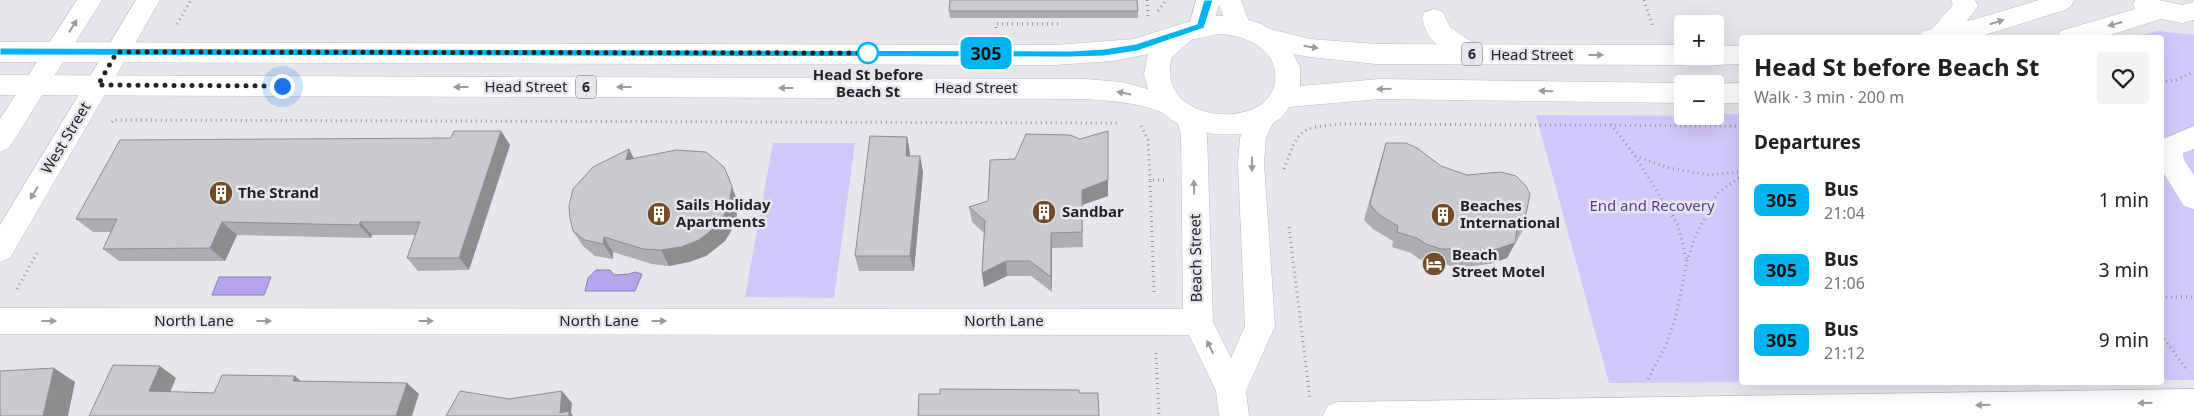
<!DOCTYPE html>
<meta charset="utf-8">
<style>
:root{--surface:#fff;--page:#f2f2f2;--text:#202124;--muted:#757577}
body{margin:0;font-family:"Noto Sans",sans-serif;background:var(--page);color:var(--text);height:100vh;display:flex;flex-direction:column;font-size:19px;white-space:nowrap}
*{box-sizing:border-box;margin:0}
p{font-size:16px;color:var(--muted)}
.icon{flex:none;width:28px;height:28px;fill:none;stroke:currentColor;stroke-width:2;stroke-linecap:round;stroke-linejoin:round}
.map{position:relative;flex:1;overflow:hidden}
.side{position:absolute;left:1739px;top:35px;width:425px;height:350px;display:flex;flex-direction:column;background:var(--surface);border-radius:5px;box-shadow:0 5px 20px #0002}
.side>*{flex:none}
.badge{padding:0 10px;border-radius:8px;font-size:18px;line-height:32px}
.buttons{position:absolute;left:1674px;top:15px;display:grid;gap:10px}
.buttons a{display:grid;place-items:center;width:50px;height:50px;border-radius:5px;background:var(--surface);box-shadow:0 5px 20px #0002;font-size:25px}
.you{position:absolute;width:25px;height:25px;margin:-12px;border:4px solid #fff;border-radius:50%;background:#1a73e8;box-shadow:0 0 0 8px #1a73e833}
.map>.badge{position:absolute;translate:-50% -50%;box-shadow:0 0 0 2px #fff}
h2{padding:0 15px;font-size:19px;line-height:45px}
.round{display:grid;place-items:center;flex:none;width:52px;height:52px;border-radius:5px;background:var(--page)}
.overview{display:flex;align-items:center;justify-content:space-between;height:85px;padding:0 15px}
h1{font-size:24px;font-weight:700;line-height:38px}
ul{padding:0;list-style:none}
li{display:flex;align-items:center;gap:15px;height:70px;padding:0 15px}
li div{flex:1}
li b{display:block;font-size:19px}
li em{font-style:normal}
li .badge{min-width:55px;font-weight:700;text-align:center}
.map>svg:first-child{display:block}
.green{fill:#d3c8fb}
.water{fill:#b6a5ed;stroke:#8a7eb1}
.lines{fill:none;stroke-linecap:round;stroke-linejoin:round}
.minor-casing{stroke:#bcbbc0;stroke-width:1}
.major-casing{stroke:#bcbbc0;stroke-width:1}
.path{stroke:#969599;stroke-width:3;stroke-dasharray:1 4;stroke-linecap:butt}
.minor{fill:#fff;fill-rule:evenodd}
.major{fill:#fff;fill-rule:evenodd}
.wall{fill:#aeadb1}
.shaded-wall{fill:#8d8d90}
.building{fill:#cac9ce;stroke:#8d8d90}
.oneway{fill:#9c9c9d}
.line{fill:#00b5ef;stroke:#fff}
.walk{stroke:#242426;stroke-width:5;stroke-dasharray:0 9}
.stop-dot{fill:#fff;stroke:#00b5ef;stroke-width:2.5}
.labels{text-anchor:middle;stroke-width:5;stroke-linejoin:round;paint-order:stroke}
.shield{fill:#e7e6eb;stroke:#5e5e61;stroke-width:1}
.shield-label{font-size:14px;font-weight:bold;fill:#242426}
.street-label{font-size:15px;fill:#242426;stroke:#e7e6eb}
.stop-label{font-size:15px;font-weight:bold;fill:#242426;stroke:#e7e6eb}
.poi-label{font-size:15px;font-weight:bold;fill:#242426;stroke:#e7e6eb;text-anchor:start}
.park-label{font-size:15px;fill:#583e92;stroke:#e7e6eb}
</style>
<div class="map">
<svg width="2194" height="416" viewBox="0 0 2194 416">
<rect width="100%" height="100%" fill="#e7e6eb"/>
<!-- green -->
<g class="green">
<polygon points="2158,31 2194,35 2194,380 2161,380 2161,38 2127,38"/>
<polygon points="1715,114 1741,114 1741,382 1609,383 1536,115 1715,116"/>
<polygon points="773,143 855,143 834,298 745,297"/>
</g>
<!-- water -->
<g class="water">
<polygon points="596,270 610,270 614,275 629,274 635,272 642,274 635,291 585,291 588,278"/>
<polygon points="219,277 271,277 264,295 212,295"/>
</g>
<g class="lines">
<!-- minor casing -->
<g class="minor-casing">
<g id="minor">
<polygon points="77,0 102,0 9,148 0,152 0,119"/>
<polygon points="136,0 160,0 10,258 0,262 0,225"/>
<polygon points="1196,0 1241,0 1251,27 1248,34 1239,36 1230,34 1219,5 1210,33 1201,35 1192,33 1189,26"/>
<polygon points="1951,0 1975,0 1978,6 1954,38 1929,38 1932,29 1953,5"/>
<path d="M1434 9 1443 12 1450 27 1469 40 1490 48 1494 55 1490 62C1472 67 1445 53 1432 40 1427 35 1424 25 1422 18L1425 12Z"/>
<polygon points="1189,107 1198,110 1207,135 1213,322 1231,358 1245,326 1238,163 1240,138 1253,111 1262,108 1271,111 1275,118 1266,138 1264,163 1275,326 1246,391 1249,416 1219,416 1216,391 1189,335 0,334 0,308 1183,309 1181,135 1176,117 1180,110"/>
<polygon points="2194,126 2194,149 2183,153 2184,160 2194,175 2194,209 2184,206 2161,169 2161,140"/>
<polygon points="2194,389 2194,416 1323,416 1327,406 1338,402"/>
</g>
</g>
<!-- major casing -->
<g class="major-casing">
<g id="major">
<polygon points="2039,0 2074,0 2071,6 2065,10 1975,38 1920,38 1923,31 1976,19"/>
<polygon points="2135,0 2159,0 2182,5 2194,2 2194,20 2182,23 2161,19 2101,38 2057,38 2060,31 2135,9 2133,4"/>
<path d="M1218 16H1234L1259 23 1270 29 1310 39 1376 44 1682 45V56H1694L1691 62 1682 65 1376 64 1310 57 1293 54 1300 67V86L1380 79 1682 83 1684 84H1682V103L1380 99 1289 107C1272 139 1213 140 1183 126 1175 123 1168 116 1161 112 1137 102 1110 101 1085 99L0 95V75L1085 79 1122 82 1148 89 1144 74 1148 54 1114 61 1055 65 0 62V42L1055 45 1134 39 1184 23ZM1218 34C1238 35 1256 40 1269 56 1274 63 1276 73 1275 82 1268 132 1153 124 1172 57L1191 40Z"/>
<polygon points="1715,45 1741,46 1741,64 1715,65 1706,62 1703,56 1715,56"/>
<polygon points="1741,83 1741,103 1715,103 1715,84 1713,84"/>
</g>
</g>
<!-- path -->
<g class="path">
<polyline points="1147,0 1148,16"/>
<polyline points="1644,0 1653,27"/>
<polyline points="1158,11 1166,0"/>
<polyline points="177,24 191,0"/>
<polyline points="996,28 996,24 1061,24"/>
<polyline points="2161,82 2176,80 2194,72"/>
<polyline points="112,122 113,120 1119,123"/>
<polyline points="1611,124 1635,156 1669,168 1710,175 1741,172"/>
<polyline points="1141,126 1148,140 1150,180"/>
<polyline points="1635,156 1678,225 1687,261"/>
<path d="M1284 169C1299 129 1298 128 1341 124L1741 126"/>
<polyline points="1289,227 1310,399"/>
<polyline points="17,289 37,253"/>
<polyline points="1154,292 1150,180 1164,180"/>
<polyline points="2161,297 2194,297"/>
<polyline points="2161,335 2188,371"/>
<polyline points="1156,353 1159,416"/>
<polyline points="1648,379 1666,345 1676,316 1687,261 1696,235 1718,193 1741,176"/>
</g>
<!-- minor -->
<use href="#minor" class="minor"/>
<!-- major -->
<use href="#major" class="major"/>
</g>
<!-- wall -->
<g class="wall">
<polygon points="949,11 1138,11 1138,18 950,18"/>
<polygon points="501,131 510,145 469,270 418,271 407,258 416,235 372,235 371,238 237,235 225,261 119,261 103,249 111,232 93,232 76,219"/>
<polygon points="907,137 910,153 910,156 923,172 914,271 859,271 855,256"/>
<polygon points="1386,143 1523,230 1507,258 1489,264 1459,268 1444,264 1434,264 1419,259 1411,253 1392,247 1393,241 1373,229 1364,220 1381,159"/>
<polygon points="629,149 634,158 738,202 736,223 725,241 706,256 689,262 669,266 652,264 613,252 613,259 595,256 583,246 573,231"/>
<polygon points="1015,159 1108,196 1082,205 1083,247 1052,248 1052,292 1031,276 1007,276 984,287 982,273 984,233 972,222 969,207 988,201"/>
</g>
<!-- shaded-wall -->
<g class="shaded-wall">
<polygon points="501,131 510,145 469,270 459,258"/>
<polygon points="907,137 910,153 909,171 906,156"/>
<polygon points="629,149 637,166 626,160"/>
<polygon points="920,156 923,172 914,271 910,256"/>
<polygon points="724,167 738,202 736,223 725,241 706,256 689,262 669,266 661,250"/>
<polygon points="1108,180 1108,196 1082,205 1083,247 1082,190"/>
<polygon points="222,222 237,235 225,261 210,248"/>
<polygon points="360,222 372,235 371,238 359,225"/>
<polygon points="1051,233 1052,248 1052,292 1051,277"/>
<polygon points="604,237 613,252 613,259 603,244"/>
<polygon points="1515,243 1507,258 1489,264 1497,249"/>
<polygon points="1006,261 1007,276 984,287 982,273"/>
<polygon points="160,366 176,378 166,402 149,391"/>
<polygon points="54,368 75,382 68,416 43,416"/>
<polygon points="295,376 309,388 293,381"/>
<polygon points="407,383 419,394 412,416 396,416"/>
<polygon points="562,391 572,403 571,413 573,416 562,416 560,413"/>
</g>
<!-- building -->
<g class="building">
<polygon points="950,0 1137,0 1138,11 949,11"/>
<polygon points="454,131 501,131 459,258 407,258 420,222 360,222 359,225 222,222 210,248 103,249 117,219 76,219 120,140 451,138"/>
<polygon points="1108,131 1108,180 1082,190 1082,232 1051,233 1051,277 1030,261 1006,261 982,273 985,221 969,207 988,201 990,160 1015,159 1026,134 1070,135 1080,139"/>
<polygon points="870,136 907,137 906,156 920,156 910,256 855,256"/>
<polygon points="1386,143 1406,143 1417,148 1441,166 1467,175 1501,172 1516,176 1526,186 1530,194 1523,230 1517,229 1515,243 1497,249 1466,253 1451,249 1441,249 1426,244 1417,238 1397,232 1398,226 1378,214 1370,204"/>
<polygon points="629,149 626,160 676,150 706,152 724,167 732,186 729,207 717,226 699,240 681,247 661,250 643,249 604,237 603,244 585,240 573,231 570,218 569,206 573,189 593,167"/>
<polygon points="113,365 160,366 149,391 214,393 222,375 295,376 293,381 407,383 396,416 89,416"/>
<polygon points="54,368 43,416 0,416 0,371"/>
<polygon points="940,389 1079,390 1079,393 1098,393 1099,416 918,416 919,394 940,394"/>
<polygon points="460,391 509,399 562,391 560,413 569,411 569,416 446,416"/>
</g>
<!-- one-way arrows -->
<defs><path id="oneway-solid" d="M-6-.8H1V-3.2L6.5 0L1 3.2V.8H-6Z" transform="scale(1.25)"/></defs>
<g class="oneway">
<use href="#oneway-solid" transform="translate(1997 22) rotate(-17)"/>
<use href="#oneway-solid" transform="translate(2115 24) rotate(164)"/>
<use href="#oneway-solid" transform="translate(73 26) rotate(-58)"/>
<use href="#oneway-solid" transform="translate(1311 47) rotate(9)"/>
<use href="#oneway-solid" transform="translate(1596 55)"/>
<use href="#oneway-solid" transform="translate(461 87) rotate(-180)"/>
<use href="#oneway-solid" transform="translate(624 87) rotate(-180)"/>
<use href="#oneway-solid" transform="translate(786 88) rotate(-180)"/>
<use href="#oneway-solid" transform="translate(1384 89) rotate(179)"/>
<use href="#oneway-solid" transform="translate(1546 91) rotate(-179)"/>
<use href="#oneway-solid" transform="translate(1124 93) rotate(-169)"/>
<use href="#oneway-solid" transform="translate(1252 164) rotate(90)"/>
<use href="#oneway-solid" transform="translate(1194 187) rotate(-91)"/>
<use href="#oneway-solid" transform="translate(34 193) rotate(121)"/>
<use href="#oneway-solid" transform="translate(49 321)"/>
<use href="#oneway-solid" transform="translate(264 321)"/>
<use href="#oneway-solid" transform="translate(426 321)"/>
<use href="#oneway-solid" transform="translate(659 321)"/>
<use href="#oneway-solid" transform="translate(1210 347) rotate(-116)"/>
<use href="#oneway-solid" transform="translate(2145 403) rotate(179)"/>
<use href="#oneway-solid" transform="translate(1983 405) rotate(179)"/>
</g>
<!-- line -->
<polygon class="line" points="1204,0 1213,0 1204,28 1137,51 1104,56 1071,57 0,55 0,48 1071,51 1104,49 1136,44 1197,24"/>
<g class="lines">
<!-- walk -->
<polyline class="walk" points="282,86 98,85 117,52 873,53 868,53"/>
</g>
<!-- icons -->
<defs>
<g id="building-disc" transform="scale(1.25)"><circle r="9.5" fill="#704d26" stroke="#e7e6eb"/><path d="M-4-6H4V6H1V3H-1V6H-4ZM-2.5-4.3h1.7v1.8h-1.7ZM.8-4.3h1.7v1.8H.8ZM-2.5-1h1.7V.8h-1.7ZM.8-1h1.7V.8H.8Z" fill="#fff"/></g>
<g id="hotel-disc" transform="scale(1.25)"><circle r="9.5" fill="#704d26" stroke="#e7e6eb"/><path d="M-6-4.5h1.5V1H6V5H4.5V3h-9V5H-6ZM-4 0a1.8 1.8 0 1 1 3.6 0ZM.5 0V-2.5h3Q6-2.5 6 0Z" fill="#fff"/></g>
</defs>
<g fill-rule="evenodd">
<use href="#building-disc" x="221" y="193"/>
<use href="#building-disc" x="1044" y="212"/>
<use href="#building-disc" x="659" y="214"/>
<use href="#building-disc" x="1443" y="215"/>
<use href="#hotel-disc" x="1434" y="264"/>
</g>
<!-- markers -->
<circle class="stop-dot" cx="868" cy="53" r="10"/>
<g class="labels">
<!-- shield labels -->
<g class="shield">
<rect x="1462" y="42.5" width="20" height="23" rx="4"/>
<rect x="576" y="75.5" width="20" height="23" rx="4"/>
</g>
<g class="shield-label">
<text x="1472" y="59">6</text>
<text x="586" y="92">6</text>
</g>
<!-- street labels -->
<g class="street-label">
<text x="1532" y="60">Head Street</text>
<text x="526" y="92">Head Street</text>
<text x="976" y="93">Head Street</text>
<text transform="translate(66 138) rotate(-59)" y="5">West Street</text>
<text transform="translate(1196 258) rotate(-91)" y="5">Beach Street</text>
<text x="194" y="326">North Lane</text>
<text x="599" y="326">North Lane</text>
<text x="1004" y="326">North Lane</text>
</g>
<!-- stop labels -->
<g class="stop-label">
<text x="868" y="80">Head St before<tspan x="868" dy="17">Beach St</tspan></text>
</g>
<!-- poi labels -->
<g class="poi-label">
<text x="238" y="198">The Strand</text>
<text x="676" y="210">Sails Holiday<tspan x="676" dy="17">Apartments</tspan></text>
<text x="1460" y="211">Beaches<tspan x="1460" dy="17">International</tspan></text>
<text x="1062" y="217">Sandbar</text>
<text x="1452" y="260">Beach<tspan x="1452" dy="17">Street Motel</tspan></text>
</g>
<!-- park labels -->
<g class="park-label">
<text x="1652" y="211">End and Recovery</text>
</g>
</g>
</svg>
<div class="buttons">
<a>+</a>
<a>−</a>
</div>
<div class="you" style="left:282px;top:86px"></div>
<b class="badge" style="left:986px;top:53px;background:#00b5ef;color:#111">305</b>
<section class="side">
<div class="overview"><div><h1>Head St before Beach St</h1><p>Walk · 3 min · 200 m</p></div><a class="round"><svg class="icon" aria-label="heart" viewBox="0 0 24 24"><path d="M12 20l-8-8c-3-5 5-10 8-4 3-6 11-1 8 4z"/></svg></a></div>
<h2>Departures</h2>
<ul>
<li><span class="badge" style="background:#00b5ef;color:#111">305</span><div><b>Bus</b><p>21:04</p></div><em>1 min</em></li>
<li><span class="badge" style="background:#00b5ef;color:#111">305</span><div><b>Bus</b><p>21:06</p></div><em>3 min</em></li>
<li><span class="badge" style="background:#00b5ef;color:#111">305</span><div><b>Bus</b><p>21:12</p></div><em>9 min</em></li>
</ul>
</section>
</div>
